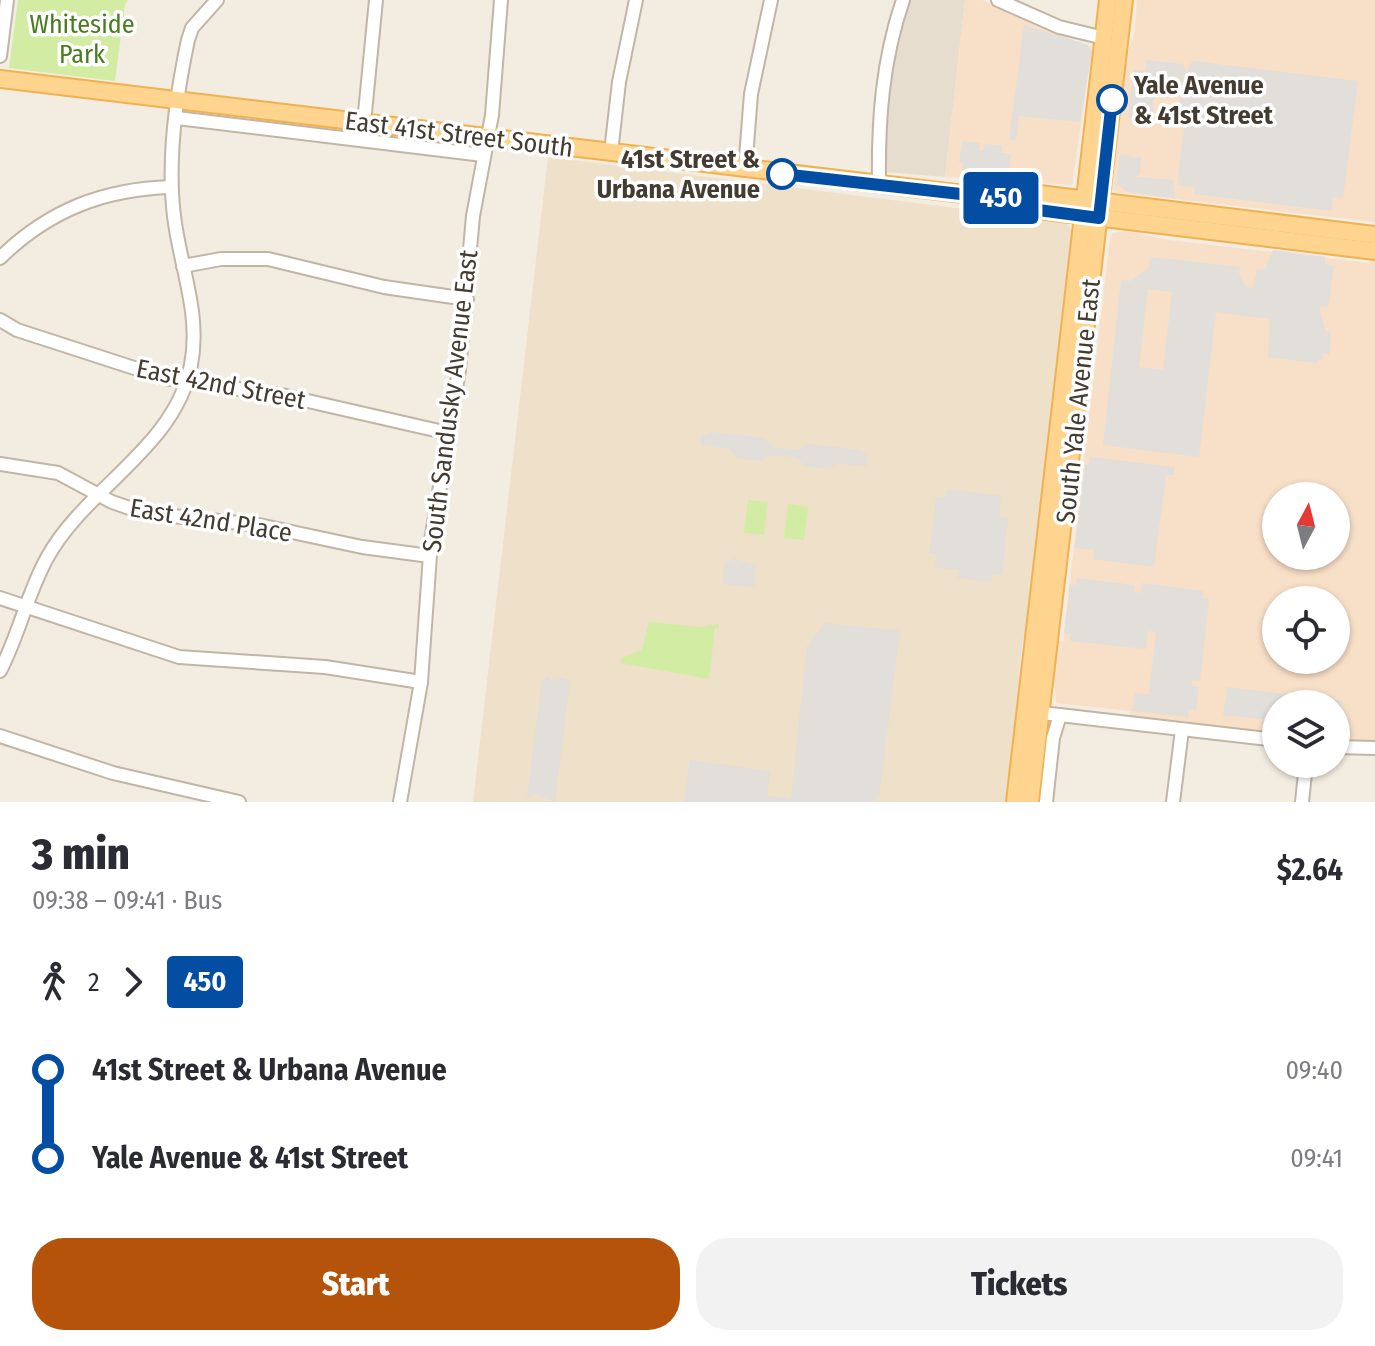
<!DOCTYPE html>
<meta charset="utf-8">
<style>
:root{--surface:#fff;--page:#f2f2f3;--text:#2b2b33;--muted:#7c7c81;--accent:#b45309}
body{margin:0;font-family:"Fira Sans Condensed",sans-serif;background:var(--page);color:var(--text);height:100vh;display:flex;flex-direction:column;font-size:30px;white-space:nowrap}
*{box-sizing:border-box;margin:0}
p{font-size:26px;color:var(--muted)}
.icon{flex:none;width:44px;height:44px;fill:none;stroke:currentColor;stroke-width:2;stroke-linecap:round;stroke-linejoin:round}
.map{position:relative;height:802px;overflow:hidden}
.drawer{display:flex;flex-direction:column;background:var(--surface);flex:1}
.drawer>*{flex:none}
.badge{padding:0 16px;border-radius:6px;font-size:28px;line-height:52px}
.needle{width:52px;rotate:7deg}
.buttons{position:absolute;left:1262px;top:482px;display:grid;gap:16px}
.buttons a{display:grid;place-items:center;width:88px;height:88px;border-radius:50%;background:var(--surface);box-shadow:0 2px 6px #0004;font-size:40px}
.map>.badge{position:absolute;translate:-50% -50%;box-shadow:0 0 0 4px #fff}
.legs{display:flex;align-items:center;gap:12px;height:88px;padding:0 32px;font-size:26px}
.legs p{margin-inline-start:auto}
.summary{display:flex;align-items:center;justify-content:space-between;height:136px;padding:0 32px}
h1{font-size:44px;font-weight:800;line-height:60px}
.primary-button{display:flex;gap:16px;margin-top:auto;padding:16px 32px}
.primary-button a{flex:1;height:92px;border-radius:32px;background:var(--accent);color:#fff;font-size:32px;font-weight:800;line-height:92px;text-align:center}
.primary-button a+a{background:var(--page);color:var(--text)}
ul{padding:0 32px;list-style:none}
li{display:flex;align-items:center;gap:28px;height:88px;font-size:30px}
li i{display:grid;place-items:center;width:12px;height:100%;margin:0 10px;background:currentColor}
li i::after{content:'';width:20px;height:20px;margin:-10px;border:6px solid;border-radius:50%;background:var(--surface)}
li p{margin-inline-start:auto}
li:first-child i{background:linear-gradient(#0000 50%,currentColor 0)}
li:last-child i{background:linear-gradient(currentColor 50%,#0000 0)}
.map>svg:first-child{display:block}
.residential{fill:#e7ddce}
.commercial{fill:#f8dfc8;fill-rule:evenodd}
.education{fill:#eee0c9}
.green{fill:#d3eca4}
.parking{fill:#e2deda;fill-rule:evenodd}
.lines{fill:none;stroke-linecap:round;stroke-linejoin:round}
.minor-casing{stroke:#c1b5a6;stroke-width:16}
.major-casing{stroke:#f0b151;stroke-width:20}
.minor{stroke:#fff;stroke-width:12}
.major{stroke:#ffd48e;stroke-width:16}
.line-1-casing{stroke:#fff;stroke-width:18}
.line-1{stroke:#034ea2;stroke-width:12}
.stop-1-dot{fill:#fff;stroke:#034ea2;stroke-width:4}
.labels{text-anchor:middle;stroke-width:7;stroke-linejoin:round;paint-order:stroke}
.park-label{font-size:26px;fill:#4b7b1f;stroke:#fff}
.stop-label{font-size:26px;font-weight:bold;fill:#443b31;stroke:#fff;text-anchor:start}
.street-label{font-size:26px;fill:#443b31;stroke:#fff}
</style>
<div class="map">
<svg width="1375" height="802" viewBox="0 0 1375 802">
<rect width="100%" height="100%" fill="#f3ece1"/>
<!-- residential -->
<polygon class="residential" points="909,0 965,0 945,177 885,172 888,85"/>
<!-- commercial -->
<g class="commercial">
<polygon points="965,0 982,0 1040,28 1092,47 1072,185 945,177"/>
<polygon points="1137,0 1375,0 1375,222 1115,192 1109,184 1122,72 1135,31"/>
<path d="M1125 231 1168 240 1368 263 1375 260V741H1336V704H1276V734L1130 716V711L1056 703 1054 680 1058 641H1063L1110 239 1113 233ZM1276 496H1336V556H1276ZM1276 600H1336V660H1276Z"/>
</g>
<!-- education -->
<polygon class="education" points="548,157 1067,222 1073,234 1030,620 1022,644 1007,802 473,802"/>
<!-- green -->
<g class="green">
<polygon points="18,0 128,0 125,5 115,81 9,68"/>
<polygon points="748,500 768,502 764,535 744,533"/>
<polygon points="788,504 808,507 804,540 784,538"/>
<polygon points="649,622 700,627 719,624 719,628 715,628 709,679 621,663 620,659 642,649"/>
</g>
<!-- parking -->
<g class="parking">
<polygon points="1024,25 1088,45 1092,51 1080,122 1019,116 1016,140 1009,140"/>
<polygon points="1146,60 1183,64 1186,71 1181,82 1149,78 1148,89 1155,90 1151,121 1128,118 1134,70 1145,71"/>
<polygon points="1192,61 1358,81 1343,198 1333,197 1331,211 1194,194 1194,187 1177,185 1185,122 1177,120 1182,82"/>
<polygon points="962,141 980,143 979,150 983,151 985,144 1002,146 1001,153 1011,154 1008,176 962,170 963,163 959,162"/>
<polygon points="1126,154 1135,158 1141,156 1140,173 1135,177 1173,180 1175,198 1128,192 1116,184 1120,155"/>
<path d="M1273 250 1325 257V264L1334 266 1328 307 1319 306 1325 330 1331 333 1329 355 1323 352 1322 359 1316 363 1268 357 1270 319 1216 312 1199 457 1103 445 1121 280 1130 281 1149 267 1150 257 1240 267 1239 274 1246 287 1253 288 1257 269 1264 270ZM1148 289 1172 292 1163 370 1139 367Z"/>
<polygon points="710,432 765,438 772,447 798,450 806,444 861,450 868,457 866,466 837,463 829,469 805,466 796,457 770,455 761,461 737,458 729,449 701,445 701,437"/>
<polygon points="1090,457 1175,467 1174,475 1166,475 1154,567 1093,559 1094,550 1075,548 1085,465 1089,465"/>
<polygon points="947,489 1001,496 999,516 1008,518 1002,575 993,574 991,582 958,578 959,570 935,567 937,554 929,553 936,497 945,498"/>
<polygon points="733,558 756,566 753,587 722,584 725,561 732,561"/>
<polygon points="1077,578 1134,585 1134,592 1140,593 1142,583 1203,591 1202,598 1209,599 1200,681 1192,680 1191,685 1199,687 1196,710 1189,710 1188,717 1132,711 1135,693 1155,695 1149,692 1156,632 1148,631 1146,649 1070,641 1071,634 1064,633 1070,584 1076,585"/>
<polygon points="825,623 900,631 879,798 870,802 684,802 690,760 770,771 767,796 791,798 807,646"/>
<polygon points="550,677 550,681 563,678 570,681 555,802 535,794 527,797 542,679"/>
<polygon points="1227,687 1342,701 1338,729 1336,704 1276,704 1276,721 1223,715"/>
</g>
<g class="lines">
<!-- minor casing -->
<g class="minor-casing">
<g id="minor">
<polyline points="998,0 1059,27 1104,38"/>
<polyline points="0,56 7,0"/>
<polyline points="177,118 483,155"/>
<polyline points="364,123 376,0"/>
<polyline points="611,152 619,82 636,0"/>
<polyline points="745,170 751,94 771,0"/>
<path d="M879 185C878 122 882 61 903 0"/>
<path d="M0 258C49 210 104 189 171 187"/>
<polyline points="183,266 221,259 268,259 384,287 467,299"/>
<polyline points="0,320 17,330 165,378 286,396 448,433"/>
<polyline points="0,464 58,473 112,502 144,513 259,525 362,547 430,556"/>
<polyline points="0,598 179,657 325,667 421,682"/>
<path d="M0 671C19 635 27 594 47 558 85 488 175 448 191 365 201 313 180 267 174 216 167 159 176 96 188 40L192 28 217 0"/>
<polyline points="1042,713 1276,740"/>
<polyline points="0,736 113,773 239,802"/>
<polyline points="1336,747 1375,748"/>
<polyline points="400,802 421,682 431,541 459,370 473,216 492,115 501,0"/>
<polyline points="1046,802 1053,738 1060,715"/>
<polyline points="1173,802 1182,730"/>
<polyline points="1302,802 1306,764"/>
</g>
</g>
<!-- major casing -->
<g class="major-casing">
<g id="major">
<polyline points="0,79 1014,200 1038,210 1375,251"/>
<polyline points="1014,200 1039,194 1375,235"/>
<polyline points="1015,802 1108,0"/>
<polyline points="1030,802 1124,0"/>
</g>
</g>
<!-- minor -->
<use href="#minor" class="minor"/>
<!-- major -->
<use href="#major" class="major"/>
</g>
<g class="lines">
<!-- line-1 casing -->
<g class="line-1-casing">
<polyline id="line-1" points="782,174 1014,200 1038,210 1099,218 1112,100"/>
</g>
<!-- line-1 -->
<use href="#line-1" class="line-1"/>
</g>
<!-- markers -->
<g class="stop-1-dot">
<circle cx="1112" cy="100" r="14"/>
<circle cx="782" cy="174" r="14"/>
</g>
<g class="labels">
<!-- park labels -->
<g class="park-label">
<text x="82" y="33">Whiteside<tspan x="82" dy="30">Park</tspan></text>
</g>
<!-- stop labels -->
<g class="stop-label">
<text x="1134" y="94">Yale Avenue<tspan x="1134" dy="30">&amp; 41st Street</tspan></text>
<text x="760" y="168" text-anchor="end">41st Street &amp;<tspan x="760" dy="30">Urbana Avenue</tspan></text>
</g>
<!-- street labels -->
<g class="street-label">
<text transform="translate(459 134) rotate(7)" y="9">East 41st Street South</text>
<text transform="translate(221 384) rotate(11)" y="9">East 42nd Street</text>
<text transform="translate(450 401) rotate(-83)" y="9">South Sandusky Avenue East</text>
<text transform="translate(1078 401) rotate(-84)" y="9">South Yale Avenue East</text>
<text transform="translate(211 520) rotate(9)" y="9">East 42nd Place</text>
</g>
</g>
</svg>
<div class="buttons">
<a><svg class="needle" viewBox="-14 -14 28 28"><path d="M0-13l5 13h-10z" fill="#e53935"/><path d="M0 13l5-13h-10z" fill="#7c7c81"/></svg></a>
<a><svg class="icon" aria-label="locate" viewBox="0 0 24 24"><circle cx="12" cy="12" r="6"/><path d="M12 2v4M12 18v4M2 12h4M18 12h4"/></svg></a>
<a><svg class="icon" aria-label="layers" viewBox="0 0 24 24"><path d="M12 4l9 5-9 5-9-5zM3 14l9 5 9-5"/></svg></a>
</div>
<b class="badge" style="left:1001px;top:198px;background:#034ea2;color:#fff">450</b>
</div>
<section class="drawer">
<div class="summary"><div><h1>3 min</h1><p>09:38 – 09:41 · Bus</p></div><b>$2.64</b></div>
<div class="legs"><svg class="icon" aria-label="walk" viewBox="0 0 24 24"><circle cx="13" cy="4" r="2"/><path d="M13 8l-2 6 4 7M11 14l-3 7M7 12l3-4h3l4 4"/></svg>2<svg class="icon" aria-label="forward" viewBox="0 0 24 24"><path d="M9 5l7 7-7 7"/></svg><b class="badge" style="background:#034ea2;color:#fff">450</b></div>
<ul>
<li><i style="color:#034ea2"></i><b>41st Street &amp; Urbana Avenue</b><p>09:40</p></li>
<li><i style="color:#034ea2"></i><b>Yale Avenue &amp; 41st Street</b><p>09:41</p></li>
</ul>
<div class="primary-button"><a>Start</a><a>Tickets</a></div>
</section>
